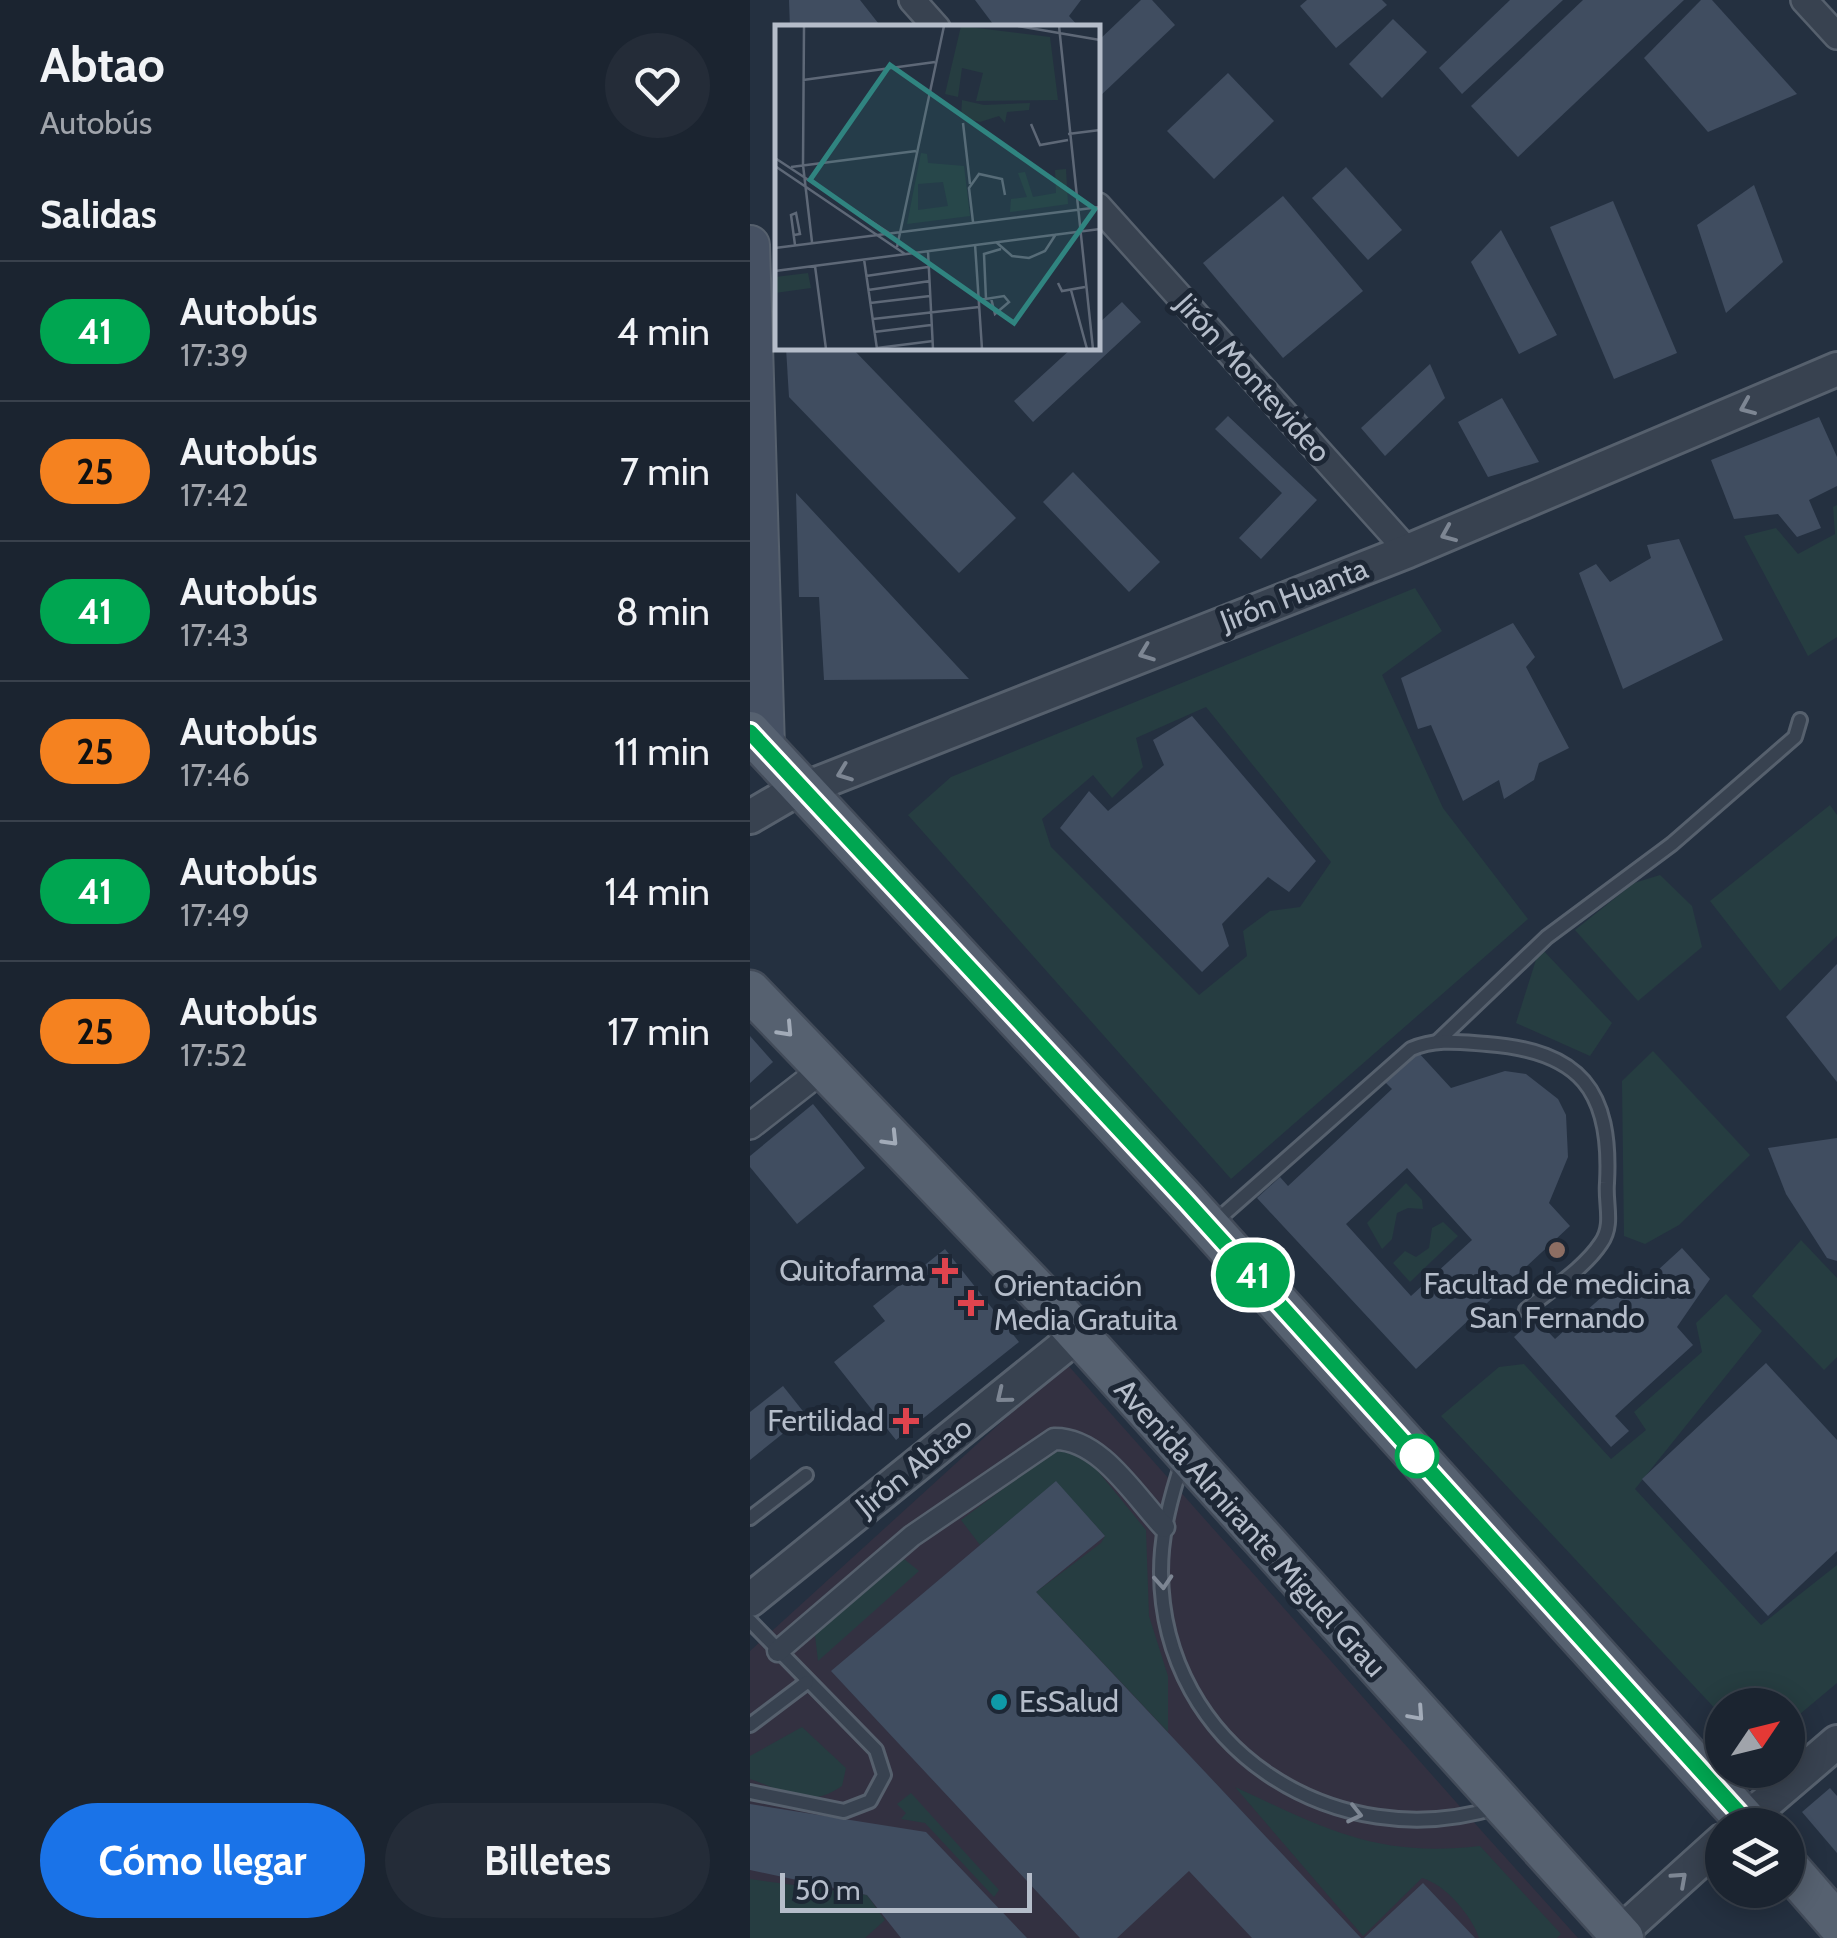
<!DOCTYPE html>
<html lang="es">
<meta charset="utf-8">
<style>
:root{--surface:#1b2430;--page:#242c38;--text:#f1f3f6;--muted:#a0a4ab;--line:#39414c;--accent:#1a73e8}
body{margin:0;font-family:Cabin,sans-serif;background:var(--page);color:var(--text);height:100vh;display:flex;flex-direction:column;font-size:38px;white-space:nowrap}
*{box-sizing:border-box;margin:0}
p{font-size:32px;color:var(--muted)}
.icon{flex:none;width:55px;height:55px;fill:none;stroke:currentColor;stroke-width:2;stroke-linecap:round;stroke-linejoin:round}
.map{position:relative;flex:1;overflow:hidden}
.side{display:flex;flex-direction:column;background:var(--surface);width:750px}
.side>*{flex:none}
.badge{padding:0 20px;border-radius:32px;font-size:35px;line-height:65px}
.needle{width:65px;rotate:55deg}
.tools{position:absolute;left:955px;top:1688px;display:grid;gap:20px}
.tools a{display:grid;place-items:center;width:100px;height:100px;border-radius:50%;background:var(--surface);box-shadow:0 5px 25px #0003,0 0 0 2px var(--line);font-size:50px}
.scale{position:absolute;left:30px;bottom:25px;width:252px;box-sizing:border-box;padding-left:10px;border:5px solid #b5bdca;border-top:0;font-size:28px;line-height:35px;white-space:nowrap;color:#b5bdca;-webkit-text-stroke:8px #1d2735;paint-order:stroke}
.map>.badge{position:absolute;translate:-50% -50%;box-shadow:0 0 0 5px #fff}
h2{padding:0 40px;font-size:38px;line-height:90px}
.round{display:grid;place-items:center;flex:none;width:105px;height:105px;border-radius:52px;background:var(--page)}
.head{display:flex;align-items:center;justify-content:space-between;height:170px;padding:0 40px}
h1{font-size:48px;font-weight:700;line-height:75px}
.action{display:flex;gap:20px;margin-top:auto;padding:20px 40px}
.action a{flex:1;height:115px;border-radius:60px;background:var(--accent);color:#fff;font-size:40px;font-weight:700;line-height:115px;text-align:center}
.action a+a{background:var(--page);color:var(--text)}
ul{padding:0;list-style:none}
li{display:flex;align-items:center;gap:30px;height:140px;padding:0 40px;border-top:2px solid var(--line)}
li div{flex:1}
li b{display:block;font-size:38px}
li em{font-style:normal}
li .badge{min-width:110px;font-weight:700;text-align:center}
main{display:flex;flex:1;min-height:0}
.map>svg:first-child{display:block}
.medical{fill:#333141}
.green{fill:#263d41;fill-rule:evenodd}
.building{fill:#404d60;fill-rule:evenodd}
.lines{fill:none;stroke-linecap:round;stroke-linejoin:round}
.service-casing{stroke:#56606d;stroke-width:18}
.pedestrian-casing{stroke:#56606d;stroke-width:25}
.minor-casing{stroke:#56606d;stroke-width:30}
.tertiary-casing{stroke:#56606d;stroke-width:38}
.secondary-casing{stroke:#56606d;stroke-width:42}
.primary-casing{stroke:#424b59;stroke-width:45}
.service{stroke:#384250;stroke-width:12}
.pedestrian{stroke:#384250;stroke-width:20}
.minor{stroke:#384250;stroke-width:25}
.tertiary{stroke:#384250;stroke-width:32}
.secondary{stroke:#465163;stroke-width:38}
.primary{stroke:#566170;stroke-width:40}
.oneway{stroke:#7d8693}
.oneway2{stroke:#a2abb8}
.line-casing{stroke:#fff;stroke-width:22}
.line{stroke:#00a651;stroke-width:15}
.education-dot{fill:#8d6e63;stroke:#1d2735;stroke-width:4}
.health-dot{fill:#e0444e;stroke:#1d2735;stroke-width:4}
.stop-dot{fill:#fff;stroke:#00a651;stroke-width:5}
.culture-dot{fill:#0f9aa8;stroke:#1d2735;stroke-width:4}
.labels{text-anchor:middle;stroke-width:10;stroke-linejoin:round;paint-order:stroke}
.street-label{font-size:30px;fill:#b5bdca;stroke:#1d2735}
.poi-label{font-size:30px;fill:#b5bdca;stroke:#1d2735;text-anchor:end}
.inset-road{fill:none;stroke:#5e6877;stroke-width:2.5}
.view{fill:#308480;fill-opacity:0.15;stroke:#308480;stroke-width:5}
.inset-edge{fill:none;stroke:#b5bdca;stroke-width:5}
</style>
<main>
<section class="side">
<div class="head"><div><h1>Abtao</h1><p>Autobús</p></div><a class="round"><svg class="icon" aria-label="heart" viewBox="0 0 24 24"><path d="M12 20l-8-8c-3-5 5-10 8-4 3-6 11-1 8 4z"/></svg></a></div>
<h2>Salidas</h2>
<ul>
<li><span class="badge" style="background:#00a651;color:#fff">41</span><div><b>Autobús</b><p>17:39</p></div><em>4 min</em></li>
<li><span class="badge" style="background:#f58220;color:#111">25</span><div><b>Autobús</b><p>17:42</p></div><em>7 min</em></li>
<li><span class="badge" style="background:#00a651;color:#fff">41</span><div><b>Autobús</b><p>17:43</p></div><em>8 min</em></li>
<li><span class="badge" style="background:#f58220;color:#111">25</span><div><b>Autobús</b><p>17:46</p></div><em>11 min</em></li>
<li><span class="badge" style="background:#00a651;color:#fff">41</span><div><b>Autobús</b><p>17:49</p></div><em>14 min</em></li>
<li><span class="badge" style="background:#f58220;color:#111">25</span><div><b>Autobús</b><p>17:52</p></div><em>17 min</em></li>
</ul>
<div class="action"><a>Cómo llegar</a><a>Billetes</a></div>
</section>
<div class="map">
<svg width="1087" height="1938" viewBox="0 0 1087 1938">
<rect width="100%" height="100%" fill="#243040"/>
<!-- medical -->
<polygon class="medical" points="316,1363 738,1838 828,1938 0,1938 0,1651"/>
<!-- green -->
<g class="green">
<polygon points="1087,505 1087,637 1058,656 994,536 1026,528 1048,554 1085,534 1083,507"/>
<path d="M665 588 692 631 632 675 693 808 778 919 481 1179 158 815 201 777ZM456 707 581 862 550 907 520 911 493 931 497 956 449 995 301 847 292 819 343 775 362 798 393 767 386 738Z"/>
<polygon points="1080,805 1087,815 1087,936 1030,991 960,901"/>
<polygon points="910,875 942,906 952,947 888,1001 825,930 884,883"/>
<polygon points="790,947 862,1023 840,1056 766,1023"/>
<polygon points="903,1051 1000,1155 929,1225 895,1244 874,1236 872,1081"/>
<polygon points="656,1183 672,1200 673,1209 658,1208 647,1213 642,1239 632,1249 617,1223"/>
<polygon points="693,1222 708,1236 660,1282 643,1263 655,1251 666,1257 679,1248 682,1228"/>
<polygon points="1051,1240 1087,1278 1087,1357 1074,1370 1002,1296"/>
<polygon points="976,1294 1012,1331 885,1489 1011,1625 1087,1565 1087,1683 1038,1724 1038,1705 972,1705 972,1716 691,1416 749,1367 774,1364 861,1459 896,1430 884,1412 952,1352 946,1323"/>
<polygon points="304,1451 326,1452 338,1459 396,1530 399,1616 418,1676 418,1732 286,1592 351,1543 355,1536 306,1482 230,1545 211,1520"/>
<polygon points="149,1555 169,1571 68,1661 64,1627"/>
<path d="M52 1727 96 1768 92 1786C55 1811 37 1791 0 1779V1756Z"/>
<path d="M485 1787C576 1829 627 1858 730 1846L811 1934 807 1938H729C722 1916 695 1884 672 1878L613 1936Z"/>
<polygon points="161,1793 249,1890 244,1897 175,1823 151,1819 156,1813 147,1804"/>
<polygon points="0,1879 117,1895 135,1920 115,1938 0,1938"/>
</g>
<!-- building -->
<g class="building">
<polygon points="39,0 110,0 132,28 40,28"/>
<polygon points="225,0 331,0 319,16 330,28 246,28"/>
<polygon points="391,0 402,0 425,25 348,98 348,41"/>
<polygon points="557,0 632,0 637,5 586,48 550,6"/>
<polygon points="760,0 813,0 712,94 689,68"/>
<polygon points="833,0 934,0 768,157 721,106"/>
<polygon points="951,0 962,0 1047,94 958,132 894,58"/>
<polygon points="643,19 677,52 632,98 599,64"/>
<polygon points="478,73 524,121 464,179 417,131"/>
<polygon points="596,167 652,230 618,260 562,198"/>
<polygon points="1004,185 1033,262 976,313 947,225"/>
<polygon points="533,196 613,291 533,358 453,263"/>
<polygon points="863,201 927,353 864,379 800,227"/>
<polygon points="751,230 807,335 769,354 721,262"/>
<polygon points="372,302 391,322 283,422 264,401 322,348 348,348 348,324"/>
<polygon points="36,348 102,348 266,518 209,573 39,397"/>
<polygon points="680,364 695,398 635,456 611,428"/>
<polygon points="752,398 789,462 738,477 708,422"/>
<polygon points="478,416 567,500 511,559 489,538 532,493 465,429"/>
<polygon points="1069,417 1087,457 1087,486 1059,500 1071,528 1047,537 1028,514 984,519 961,460"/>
<polygon points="323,472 410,562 379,592 293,502"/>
<polygon points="46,493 219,679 74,680 69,597 49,597"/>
<polygon points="929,539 973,640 873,689 829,573 846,564 860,582 901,558 897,545"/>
<polygon points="763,623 785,657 776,667 819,748 789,763 784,780 754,799 749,780 713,801 681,725 668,729 651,678"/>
<polygon points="442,716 566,861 539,892 518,877 472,924 479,946 452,972 310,828 339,791 358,811 414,765 403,740"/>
<polygon points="1087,964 1087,1082 1036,1017"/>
<polygon points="0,1036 23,1062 0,1083"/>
<path d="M667 1051 701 1088 755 1071 776 1074 808 1099 816 1115 818 1157 799 1203 820 1226 666 1369 507 1198 530 1177 538 1186 611 1118 642 1089 634 1081ZM657 1168 722 1240 661 1296 596 1224Z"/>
<polygon points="63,1104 115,1168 47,1224 0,1167 0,1156"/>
<polygon points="1087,1138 1087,1261 1077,1258 1036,1194 1018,1148"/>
<polygon points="932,1248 960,1279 927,1327 943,1345 865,1416 879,1431 861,1447 764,1337 785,1318 805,1339 884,1268 896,1281"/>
<polygon points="195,1249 269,1342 146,1440 84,1362 135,1321 123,1306"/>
<polygon points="1016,1363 1087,1440 1087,1551 1018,1616 892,1479"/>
<polygon points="33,1386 56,1415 0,1460 0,1412"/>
<polygon points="306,1481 355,1536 286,1592 611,1938 502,1938 439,1871 367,1938 330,1938 81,1671"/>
<polygon points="1080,1788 1087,1796 1087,1853 1052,1812"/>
<polygon points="0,1804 176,1832 277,1938 151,1938 117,1895 0,1870"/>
<polygon points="673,1883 725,1938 614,1938"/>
</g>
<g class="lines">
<!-- service casing -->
<g class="service-casing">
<g id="service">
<polyline points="688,1041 797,937 922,844 1045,737 1050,720"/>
<path d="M465 1222 661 1049C686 1038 710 1042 737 1044 830 1051 862 1090 857 1183 855 1203 864 1225 851 1243 834 1269 800 1290 776 1310"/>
<path d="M433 1460C421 1496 411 1533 411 1572 412 1749 586 1858 748 1807"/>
<polyline points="0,1518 56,1475"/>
<polyline points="0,1621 126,1750 134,1775 120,1801 94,1811 0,1792"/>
<polyline points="0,1725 57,1682"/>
</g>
</g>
<!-- pedestrian casing -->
<g class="pedestrian-casing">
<path id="pedestrian" d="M28 1651 162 1536 304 1439C350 1438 384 1495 414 1527"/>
</g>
<!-- minor casing -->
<g class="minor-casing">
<g id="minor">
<polyline points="162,0 187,28"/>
<polyline points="1054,0 1087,36"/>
<polyline points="348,206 658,551"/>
<polyline points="0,1126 73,1069"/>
</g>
</g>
<!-- tertiary casing -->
<g class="tertiary-casing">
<g id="tertiary">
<polyline points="0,817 36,796 658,551 1087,369"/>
<polyline points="0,1600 328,1335"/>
<polyline points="990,1825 1087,1742"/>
<polyline points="869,1934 972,1841"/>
</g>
</g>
<!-- secondary casing -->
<g class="secondary-casing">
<polyline id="secondary" points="0,245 15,748"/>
</g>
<!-- primary casing -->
<g class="primary-casing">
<g id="primary">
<polyline points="0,732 435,1200 1000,1825"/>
<polyline points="0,991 309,1313 873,1938"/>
<polyline points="1038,1867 1087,1923"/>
</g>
</g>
<!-- service -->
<use href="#service" class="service"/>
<!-- pedestrian -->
<use href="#pedestrian" class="pedestrian"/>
<!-- minor -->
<use href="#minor" class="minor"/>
<!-- tertiary -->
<use href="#tertiary" class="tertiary"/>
<!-- secondary -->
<use href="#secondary" class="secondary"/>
<!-- primary -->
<use href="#primary" class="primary"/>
</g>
<!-- one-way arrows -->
<defs><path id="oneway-chevron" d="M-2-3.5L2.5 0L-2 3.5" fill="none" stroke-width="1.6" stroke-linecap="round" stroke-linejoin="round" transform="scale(2.5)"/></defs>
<g class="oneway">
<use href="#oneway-chevron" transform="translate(997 407) rotate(157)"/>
<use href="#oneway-chevron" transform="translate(698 534) rotate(157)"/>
<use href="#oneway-chevron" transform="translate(396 653) rotate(159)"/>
<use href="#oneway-chevron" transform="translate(94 773) rotate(159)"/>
<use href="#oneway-chevron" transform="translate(253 1396) rotate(141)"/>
<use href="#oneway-chevron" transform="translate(413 1582) rotate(86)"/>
<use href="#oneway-chevron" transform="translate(605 1814) rotate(13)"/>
<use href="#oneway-chevron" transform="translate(930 1879) rotate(-42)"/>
</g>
<g class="oneway2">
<use href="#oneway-chevron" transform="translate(36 1030) rotate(47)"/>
<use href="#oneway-chevron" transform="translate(141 1139) rotate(46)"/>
<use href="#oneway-chevron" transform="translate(667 1714) rotate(48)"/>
</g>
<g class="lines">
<!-- line casing -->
<g class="line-casing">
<polyline id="line" points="0,732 435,1200 1000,1825"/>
</g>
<!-- line -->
<use href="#line" class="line"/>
</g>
<!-- markers -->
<circle class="education-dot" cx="807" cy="1250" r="10"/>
<g class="health-dot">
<path d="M190 1256h10v10h10v10h-10v10h-10v-10h-10v-10h10z"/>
<path d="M216 1288h10v10h10v10h-10v10h-10v-10h-10v-10h10z"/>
<path d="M151 1406h10v10h10v10h-10v10h-10v-10h-10v-10h10z"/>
</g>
<circle class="stop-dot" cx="667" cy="1456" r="20"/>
<circle class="culture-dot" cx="249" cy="1702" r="10"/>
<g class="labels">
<!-- street labels -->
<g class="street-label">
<text transform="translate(503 378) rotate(48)" y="10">Jirón Montevideo</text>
<text transform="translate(544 595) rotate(-21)" y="10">Jirón Huanta</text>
<text transform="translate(164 1467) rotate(-39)" y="10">Jirón Abtao</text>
<text transform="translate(500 1528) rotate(48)" y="10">Avenida Almirante Miguel Grau</text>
</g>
<!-- poi labels -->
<g class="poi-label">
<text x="175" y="1281">Quitofarma</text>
<text x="807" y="1294" text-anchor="middle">Facultad de medicina<tspan x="807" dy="34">San Fernando</tspan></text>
<text x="244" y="1296" text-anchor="start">Orientación<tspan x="244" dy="34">Media Gratuita</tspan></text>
<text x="134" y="1431">Fertilidad</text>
<text x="269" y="1712" text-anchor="start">EsSalud</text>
</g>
</g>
<!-- overview -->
<g transform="translate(25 25)">
<rect width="325" height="325" fill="#243040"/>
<path d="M186 1 275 12 283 75 201 76 208 48 187 43 183 72 170 69ZM187 75 209 80 255 78 254 85 232 87 230 98 224 91 205 97 186 92ZM146 128 152 129 153 138 189 141 195 191 132 199ZM168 157 173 181 143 185V159ZM291 144 293 179 235 187 236 174 252 172 243 148 250 147 258 172 281 168 280 145ZM33 248 36 263 0 268V252Z" fill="#263d41" fill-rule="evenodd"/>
<path class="inset-road" d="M29 1 28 140 37 217M243 1 325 15M284 1 318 324M28 55 160 37M188 98 195 159M256 99 265 120 293 115M293 109 325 105M0 133 114 208M0 141 130 229M16 142 141 126M198 197 194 163 204 149 227 154 230 170M19 210 25 209 21 188 16 190 20 220M221 217 237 231 254 233 270 226 281 209M200 219 207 324M122 222 169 1M0 223 325 182M153 226 158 324M89 234 102 324M40 241 51 324M0 246 325 204M91 251 153 242M283 258 287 266 310 262M93 265 155 256M296 265 312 324M211 274 209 229 226 224M204 275 229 271 234 277 220 289 216 273M95 278 155 271M98 294 204 282M99 307 156 300M102 323 158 316"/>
<path class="view" d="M115 40 320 184 239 298 35 155Z"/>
<rect width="325" height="325" class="inset-edge"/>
</g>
</svg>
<div class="tools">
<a><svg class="needle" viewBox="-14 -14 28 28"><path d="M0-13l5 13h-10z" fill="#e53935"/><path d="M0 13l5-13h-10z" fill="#a0a4ab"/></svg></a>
<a><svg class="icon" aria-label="layers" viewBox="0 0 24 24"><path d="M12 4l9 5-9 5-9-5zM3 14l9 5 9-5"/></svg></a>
</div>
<div class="scale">50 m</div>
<b class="badge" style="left:503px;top:1275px;background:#00a651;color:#fff">41</b>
</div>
</main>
